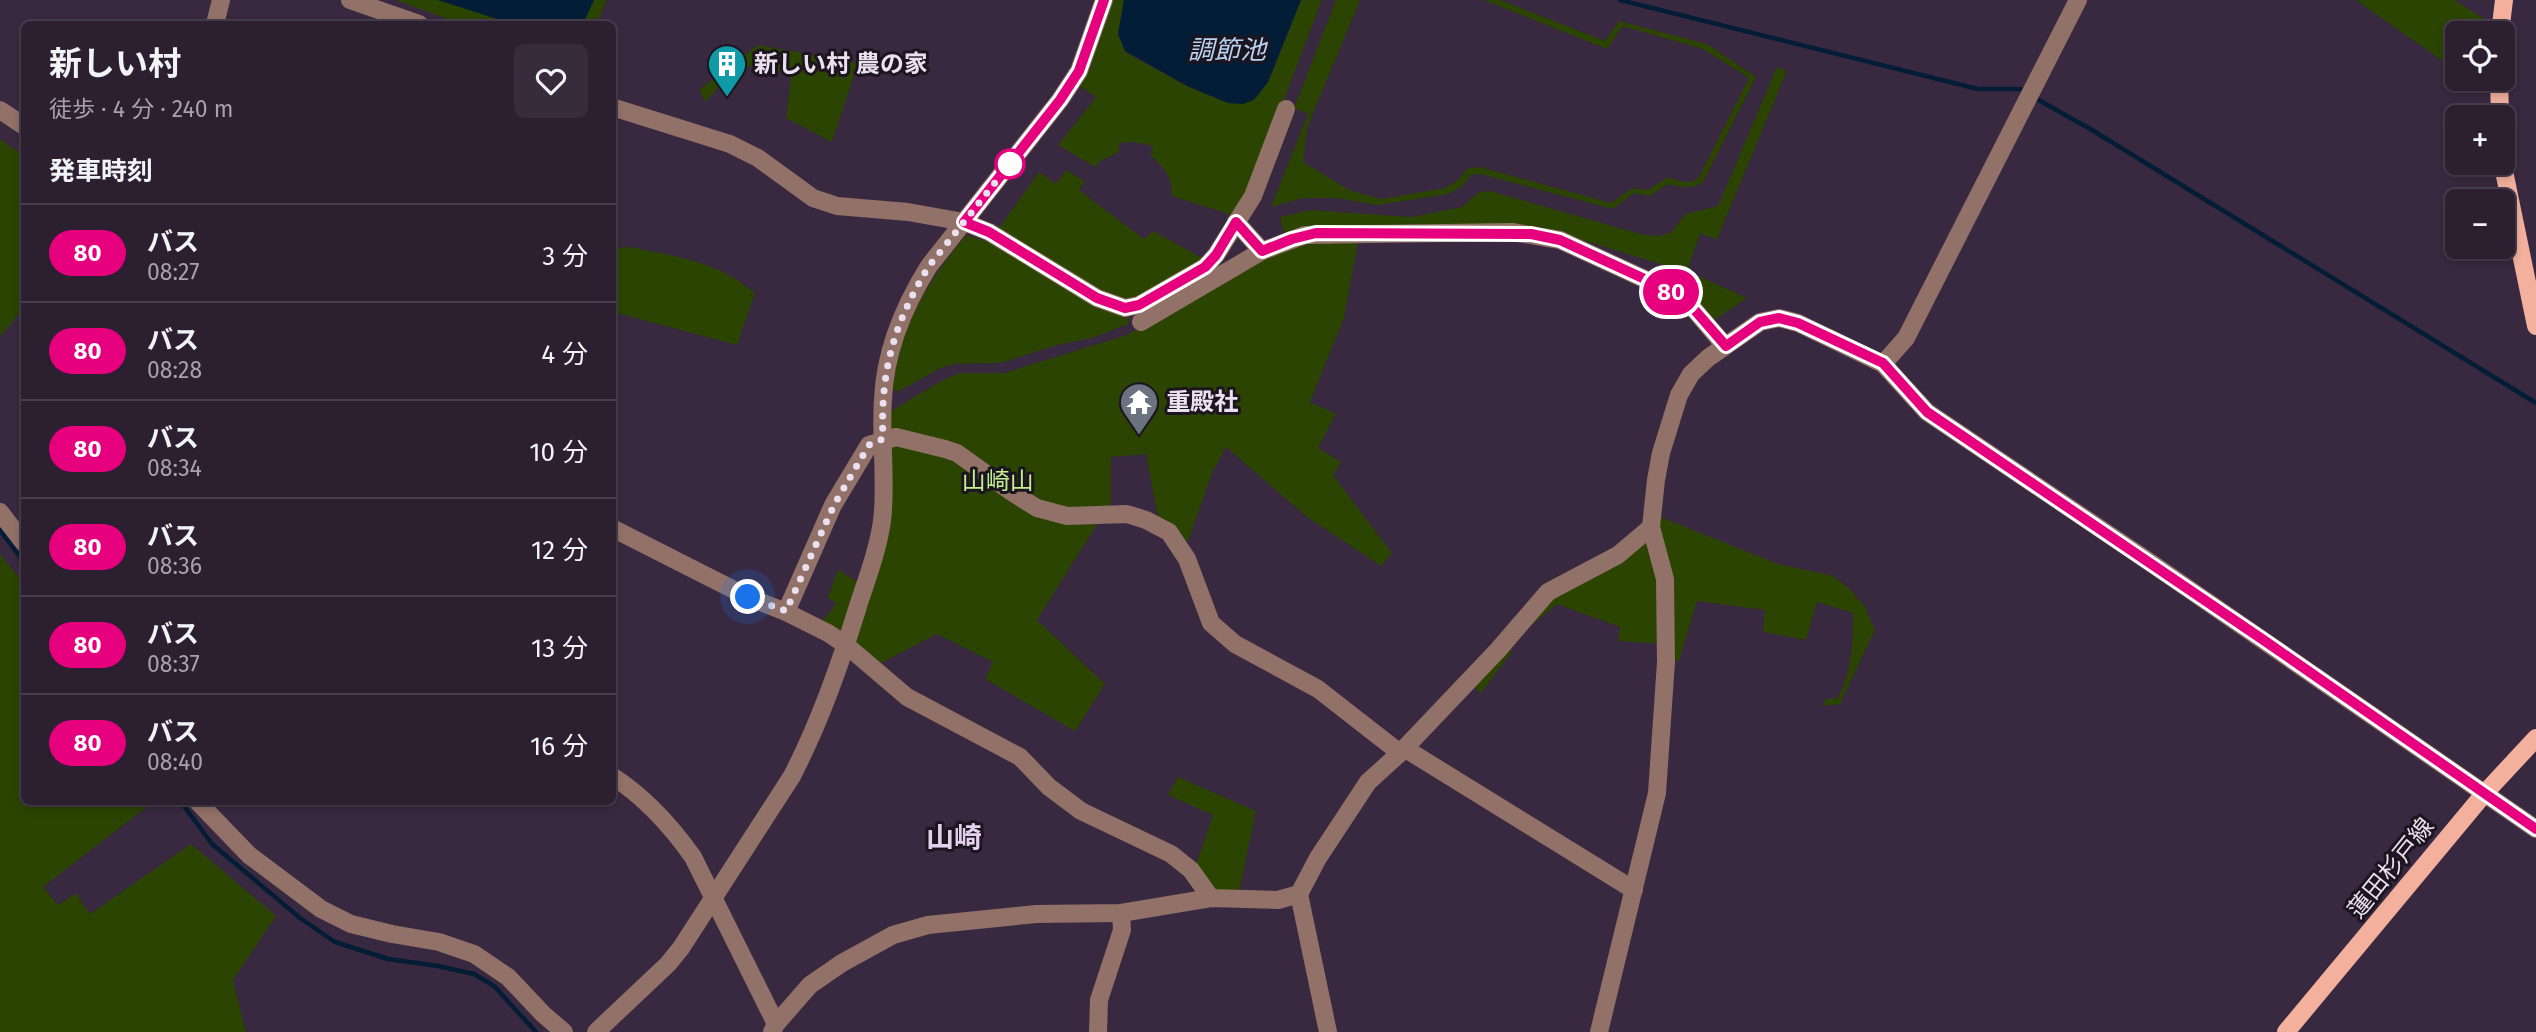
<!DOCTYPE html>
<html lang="ja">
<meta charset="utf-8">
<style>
:root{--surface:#2b1f30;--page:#372c3c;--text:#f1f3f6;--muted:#a6a2ab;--line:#473d4c}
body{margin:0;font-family:"Fira Sans","Noto Sans JP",sans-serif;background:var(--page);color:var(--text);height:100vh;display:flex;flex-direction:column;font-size:26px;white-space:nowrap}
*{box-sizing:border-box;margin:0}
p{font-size:23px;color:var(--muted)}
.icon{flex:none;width:38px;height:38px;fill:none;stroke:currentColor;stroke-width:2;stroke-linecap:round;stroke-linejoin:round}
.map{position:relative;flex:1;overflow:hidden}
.panel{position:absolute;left:21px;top:21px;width:595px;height:784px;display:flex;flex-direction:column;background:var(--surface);border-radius:10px;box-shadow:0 4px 10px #0003,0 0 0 2px var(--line)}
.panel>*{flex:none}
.badge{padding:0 14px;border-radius:23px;font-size:24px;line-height:46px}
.fabs{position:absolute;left:2445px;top:21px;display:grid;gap:14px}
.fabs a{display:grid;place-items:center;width:70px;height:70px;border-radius:10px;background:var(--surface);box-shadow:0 4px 10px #0003,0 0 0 2px var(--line);font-size:35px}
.you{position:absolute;width:35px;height:35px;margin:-18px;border:5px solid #fff;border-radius:50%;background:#1a73e8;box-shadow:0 0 0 10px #1a73e833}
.map>.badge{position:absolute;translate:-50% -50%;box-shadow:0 0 0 4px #fff}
h2{padding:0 28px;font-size:26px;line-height:63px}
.round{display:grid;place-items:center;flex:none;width:74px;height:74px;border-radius:10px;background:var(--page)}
.overview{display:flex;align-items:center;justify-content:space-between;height:119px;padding:0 28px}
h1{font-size:33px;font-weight:700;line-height:52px}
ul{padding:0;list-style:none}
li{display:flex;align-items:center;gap:21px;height:98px;padding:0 28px;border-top:2px solid var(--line)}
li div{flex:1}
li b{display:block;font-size:26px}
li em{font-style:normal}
li .badge{min-width:77px;font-weight:700;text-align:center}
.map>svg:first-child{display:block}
.green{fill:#2b4401}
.water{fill:#041d36}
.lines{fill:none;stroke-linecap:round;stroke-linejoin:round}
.stream{stroke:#041d36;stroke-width:4.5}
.minor{stroke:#917168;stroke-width:18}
.major{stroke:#f2b09d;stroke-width:18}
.line-casing{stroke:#fff;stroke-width:16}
.line{stroke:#e6007e;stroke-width:10}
.walk{stroke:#eae0ef;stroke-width:7;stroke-dasharray:0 12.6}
.stop-dot{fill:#fff;stroke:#e6007e;stroke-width:3.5}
.labels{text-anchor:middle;stroke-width:6;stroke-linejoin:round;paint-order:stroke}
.poi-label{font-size:24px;font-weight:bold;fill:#eae0ef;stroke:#1c151f;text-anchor:start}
.park-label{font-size:24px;fill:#c3ee92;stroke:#1c151f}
.street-label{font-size:24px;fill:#eae0ef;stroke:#1c151f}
.water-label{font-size:26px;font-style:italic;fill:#b7d2f0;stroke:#1c151f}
.quarter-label{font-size:28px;font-weight:bold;fill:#e4d0ed;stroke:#1c151f}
</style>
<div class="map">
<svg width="2536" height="1032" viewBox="0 0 2536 1032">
<rect width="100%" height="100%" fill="#392940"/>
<!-- green -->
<g class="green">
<polygon points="396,0 607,0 596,24 461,24"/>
<path d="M1112 0H1124L1118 34 1125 52 1187 86 1228 103 1268 82 1301 0H1322L1248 194 1235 216 1172 196C1172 178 1165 168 1151 156L1153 146 1133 142 1119 143V152L1102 160 1095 167 1058 145 1096 97 1080 86 1089 71Z"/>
<path d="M1336 0H1360L1307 128 1303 162 1349 190 1381 199 1445 188 1458 180 1468 168 1480 167 1611 203 1632 188 1648 190 1668 177C1679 181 1690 186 1699 177L1749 78 1703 49 1623 26 1607 49 1484 0H1500L1605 41 1619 21 1707 44 1756 77 1703 182C1691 190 1681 187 1668 184L1650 196 1634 193 1613 209 1480 174 1471 175 1461 187 1448 194 1377 205 1337 198H1303L1271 207 1308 114 1294 108Z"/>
<polygon points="2356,0 2454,0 2491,23 2490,33 2457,33 2457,71"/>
<path d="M758 45 858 63 832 142 786 118 791 78C784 74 773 67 765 66 739 62 721 84 706 102L699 90Z"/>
<polygon points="1777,67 1787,71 1717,239 1700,234 1687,271 1747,298 1710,323 1664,283 1670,267 1563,234 1284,234 1280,217 1311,210 1411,217 1462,207 1479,192 1490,191 1640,234 1659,236 1672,232 1685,214 1718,206"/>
<polygon points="0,139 24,156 24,308 0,337"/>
<path d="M1066 170 1085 181 1079 190 1144 239 1153 231 1204 259 1135 299C1102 302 1029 247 999 228L1039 172 1056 184Z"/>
<path d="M966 235 992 243 1125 314 1129 319 1128 324 1092 338 1057 345 1000 363 953 364 941 368 899 391 893 390C898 329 928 281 966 235Z"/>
<polygon points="1317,241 1358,242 1344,318 1310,402 1336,414 1318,448 1341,462 1333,475 1392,553 1381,566 1307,517 1226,447 1213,471 1188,541 1183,543 1158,517 1146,454 1111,457 1111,502 1037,620 1105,684 1075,731 985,679 993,662 937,634 881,663 855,642 880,563 887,417 894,409 943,380 959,373 1004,373 1127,335 1265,257 1294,246"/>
<path d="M631 247C680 258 715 260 755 293L737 345 613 312V248Z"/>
<path d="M1658 516 1778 564 1833 576 1850 589 1865 607 1875 630 1840 704 1823 706 1826 699 1838 698C1852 670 1853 644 1853 613L1817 602 1806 640 1763 632 1765 610 1697 601 1679 661H1670V644L1618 641 1620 627 1557 604 1533 624 1529 623 1508 649 1512 652 1481 693 1470 683 1553 594Z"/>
<polygon points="0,554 24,584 24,802 153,802 43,887 58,905 76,893 90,914 191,844 276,916 233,980 246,1032 0,1032"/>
<polygon points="838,570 858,582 844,630 839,631 821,623 836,604 828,597"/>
<polygon points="1178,777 1256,811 1239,892 1216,891 1196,865 1213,815 1168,795"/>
</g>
<!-- water -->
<g class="water">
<polygon points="438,0 594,0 583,24 512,24"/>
<polygon points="1124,0 1301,0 1268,82 1254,100 1243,104 1228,103 1187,86 1125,51 1118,34"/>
</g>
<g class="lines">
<!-- stream -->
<g class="stream">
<polyline points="1620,0 1978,89 2021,89 2025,92"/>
<polyline points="2035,98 2092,130 2536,403"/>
<polyline points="0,530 24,562"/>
<polyline points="181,802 212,844 300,918 335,942 388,959 438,966 474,974 494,986 536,1032"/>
</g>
<!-- minor -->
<g class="minor">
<polyline points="350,0 419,24"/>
<polyline points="215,24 221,0"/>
<polyline points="612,107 730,144 758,158 813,198 837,206 908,212 964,222 989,232 1097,298 1125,308 1139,305 1205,267 1216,255 1253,196 1286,109"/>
<polyline points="0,110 24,126"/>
<polyline points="1236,222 1262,251"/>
<polyline points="1141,322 1262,251 1305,235 1512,232 1560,240 1675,293 1692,307 1725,346"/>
<polyline points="1883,364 1906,338 2078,0"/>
<polyline points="0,512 24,543"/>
<polyline points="612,528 748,597 786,612 828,633 846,645 907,697 1020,757 1049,787 1081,811 1171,854 1191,870 1211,898"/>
<polyline points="786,612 833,505 869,445 896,437 945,449 957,453 1010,491 1037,508 1067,516 1127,514 1146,520 1169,532 1187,559 1211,623 1235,644 1318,689 1400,753"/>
<polyline points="1404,748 1634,890"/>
<path d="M612 776C645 797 671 826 693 857L776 1024"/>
<polyline points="198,802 249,855 321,909 351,924 392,934 439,942 474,954 508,977 543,1014 564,1032"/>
<polyline points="1299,894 1328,1032"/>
<path d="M596 1032 668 964 681 948 792 776C821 720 841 662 859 603 868 576 878 549 882 521 887 481 880 440 883 399 885 351 904 306 929 266L1060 100 1079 71 1104 0"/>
<polyline points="772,1032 776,1024 810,985 842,963 893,935 928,925 1036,914 1121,913 1211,898 1278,900 1299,894 1318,858 1368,782 1400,753 1498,650 1548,592 1618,555 1651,527"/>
<polyline points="1098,1032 1099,1000 1122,930 1121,913"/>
<polyline points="1599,1032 1657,793 1666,662 1665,579 1651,527 1656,480 1661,453 1679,395 1691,374 1708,358 1760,322 1779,318 1798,323 1883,364 1927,412 2154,565 2536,829"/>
</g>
<!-- major -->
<g class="major">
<polyline points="2500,33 2504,0"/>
<polyline points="2499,79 2500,117"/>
<polyline points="2502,153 2504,171 2536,326"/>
<polyline points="2286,1032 2484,794 2536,738"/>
</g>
</g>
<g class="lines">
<!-- line casing -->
<g class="line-casing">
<polyline id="line" points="1104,0 1079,71 1060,100 964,222 989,232 1097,298 1125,308 1139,305 1205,267 1216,255 1236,222 1262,251 1292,239 1316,233 1531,234 1560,240 1675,293 1692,307 1726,346 1760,322 1779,318 1798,323 1883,363 1927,412 2262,639 2536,829"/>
</g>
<!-- line -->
<use href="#line" class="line"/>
<!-- walk -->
<path class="walk" d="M748 597 786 611 834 505 869 445 883 439C880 371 894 323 929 266L1013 160 1010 164"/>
</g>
<!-- icons -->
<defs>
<g id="building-pin" transform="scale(2.0125)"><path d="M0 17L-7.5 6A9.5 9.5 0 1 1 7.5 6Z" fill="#0f9aa8" stroke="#1c151f"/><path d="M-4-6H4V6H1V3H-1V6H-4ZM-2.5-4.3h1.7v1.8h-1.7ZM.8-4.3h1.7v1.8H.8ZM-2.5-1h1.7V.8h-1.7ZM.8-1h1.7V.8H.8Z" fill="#fff"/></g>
<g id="temple-pin" transform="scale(2.0125)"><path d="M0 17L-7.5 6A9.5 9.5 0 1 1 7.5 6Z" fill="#6b7280" stroke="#1c151f"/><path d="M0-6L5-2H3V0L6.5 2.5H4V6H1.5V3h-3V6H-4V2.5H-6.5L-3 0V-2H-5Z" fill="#fff"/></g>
</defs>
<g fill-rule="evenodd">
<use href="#building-pin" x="727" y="64"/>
<use href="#temple-pin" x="1139" y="402"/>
</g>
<!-- markers -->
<circle class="stop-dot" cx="1010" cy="164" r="14"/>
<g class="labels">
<!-- poi labels -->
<g class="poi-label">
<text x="754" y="72">新しい村 農の家</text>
<text x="1166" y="410">重殿社</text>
</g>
<!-- park labels -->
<g class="park-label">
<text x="998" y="489">山崎山</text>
</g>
<!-- street labels -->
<g class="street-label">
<text transform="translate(2391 868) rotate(-51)" y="8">蓮田杉戸線</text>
</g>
<!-- water labels -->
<g class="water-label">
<text x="1227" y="59">調節池</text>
</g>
<!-- quarter labels -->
<g class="quarter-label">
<text x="954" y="847">山崎</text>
</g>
</g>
</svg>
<div class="fabs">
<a><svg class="icon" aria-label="locate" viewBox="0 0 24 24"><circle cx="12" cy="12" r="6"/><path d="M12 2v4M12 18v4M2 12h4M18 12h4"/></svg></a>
<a>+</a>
<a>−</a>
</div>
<div class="you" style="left:748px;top:597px"></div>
<b class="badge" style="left:1671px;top:292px;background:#e6007e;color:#fff">80</b>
<section class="panel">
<div class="overview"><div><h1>新しい村</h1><p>徒歩 · 4 分 · 240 m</p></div><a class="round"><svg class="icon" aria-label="heart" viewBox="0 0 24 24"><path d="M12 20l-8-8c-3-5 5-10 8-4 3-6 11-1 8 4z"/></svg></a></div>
<h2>発車時刻</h2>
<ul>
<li><span class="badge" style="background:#e6007e;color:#fff">80</span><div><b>バス</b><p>08:27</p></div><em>3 分</em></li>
<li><span class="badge" style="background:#e6007e;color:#fff">80</span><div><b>バス</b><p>08:28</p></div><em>4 分</em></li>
<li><span class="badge" style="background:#e6007e;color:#fff">80</span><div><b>バス</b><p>08:34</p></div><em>10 分</em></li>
<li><span class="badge" style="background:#e6007e;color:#fff">80</span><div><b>バス</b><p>08:36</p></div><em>12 分</em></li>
<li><span class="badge" style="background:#e6007e;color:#fff">80</span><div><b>バス</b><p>08:37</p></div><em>13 分</em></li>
<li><span class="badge" style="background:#e6007e;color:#fff">80</span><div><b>バス</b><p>08:40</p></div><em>16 分</em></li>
</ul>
</section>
</div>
